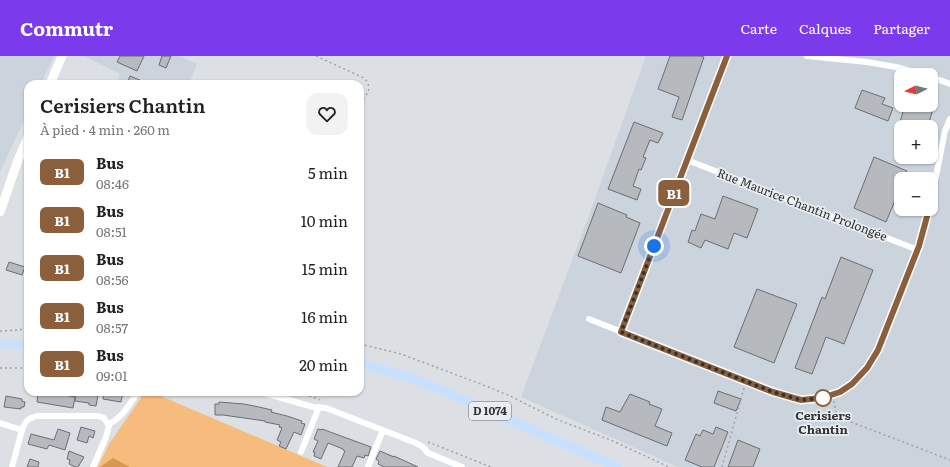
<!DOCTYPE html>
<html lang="fr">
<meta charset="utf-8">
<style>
:root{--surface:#fff;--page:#f2f2f2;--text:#222;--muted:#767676;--accent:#7c3aed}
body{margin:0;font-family:Literata,serif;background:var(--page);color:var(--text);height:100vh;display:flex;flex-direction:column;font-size:15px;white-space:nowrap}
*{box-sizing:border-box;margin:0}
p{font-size:13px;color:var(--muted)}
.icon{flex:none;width:22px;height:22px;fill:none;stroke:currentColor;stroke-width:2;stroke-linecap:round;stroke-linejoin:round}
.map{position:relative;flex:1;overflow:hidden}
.side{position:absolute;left:24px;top:24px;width:340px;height:316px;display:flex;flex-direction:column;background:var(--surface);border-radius:12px;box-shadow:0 1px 3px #0004}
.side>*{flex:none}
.badge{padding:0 8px;border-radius:6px;font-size:14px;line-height:26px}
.needle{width:26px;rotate:264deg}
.fabs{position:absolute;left:894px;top:12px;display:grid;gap:8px}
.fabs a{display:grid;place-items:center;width:44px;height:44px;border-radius:8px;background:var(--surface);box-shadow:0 1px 3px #0004;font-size:20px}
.you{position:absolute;width:20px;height:20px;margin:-10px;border:3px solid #fff;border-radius:50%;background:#1a73e8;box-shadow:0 0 0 6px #1a73e833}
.map>.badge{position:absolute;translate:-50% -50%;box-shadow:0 0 0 2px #fff}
.round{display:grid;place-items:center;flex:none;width:42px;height:42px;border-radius:12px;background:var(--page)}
.summary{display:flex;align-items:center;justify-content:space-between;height:68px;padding:0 16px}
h1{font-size:19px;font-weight:600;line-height:30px}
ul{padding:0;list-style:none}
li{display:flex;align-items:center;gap:12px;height:48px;padding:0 16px}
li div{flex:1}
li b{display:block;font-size:15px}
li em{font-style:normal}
li .badge{min-width:44px;font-weight:700;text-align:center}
header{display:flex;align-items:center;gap:24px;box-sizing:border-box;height:56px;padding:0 20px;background:var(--accent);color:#fff}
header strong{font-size:19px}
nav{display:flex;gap:22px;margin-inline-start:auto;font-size:14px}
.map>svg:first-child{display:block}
.built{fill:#cbd3dd;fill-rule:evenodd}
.green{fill:#f6bc7e}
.water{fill:#d79850}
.building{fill:#b6b9bd;stroke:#6b6e72}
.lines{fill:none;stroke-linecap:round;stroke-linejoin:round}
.path{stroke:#9fa2a5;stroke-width:1.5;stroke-dasharray:2 3;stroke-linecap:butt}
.street{stroke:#fff;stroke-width:6}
.secondary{stroke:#fff;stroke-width:9}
.primary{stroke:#c9e0fd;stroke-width:10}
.line-casing{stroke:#fff;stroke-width:9}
.line{stroke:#8b5e3c;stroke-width:6}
.walk{stroke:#303133;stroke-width:4;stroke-dasharray:0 7.2}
.stop-dot{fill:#fff;stroke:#8b5e3c;stroke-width:2}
.labels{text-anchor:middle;stroke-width:3.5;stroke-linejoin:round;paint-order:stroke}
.shield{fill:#e9edf1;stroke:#68696c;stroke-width:1}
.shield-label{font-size:11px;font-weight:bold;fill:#303133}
.street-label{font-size:12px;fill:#303133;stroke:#e9edf1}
.stop-label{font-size:12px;font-weight:bold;fill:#303133;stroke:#e9edf1}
</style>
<header>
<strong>Commutr</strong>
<nav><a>Carte</a><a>Calques</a><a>Partager</a></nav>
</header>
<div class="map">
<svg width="950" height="411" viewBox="0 0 950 411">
<rect width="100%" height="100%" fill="#dce0e4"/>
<!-- built -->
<g class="built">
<polygon points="0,0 54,0 41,28 28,28 28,56 0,116"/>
<polygon points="84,0 179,0 197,8 189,28 117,28 120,18"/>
<path d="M646 0H950V411H678L521 341 589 159ZM901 19H931V49H901ZM901 71H931V101H901ZM901 123H931V153H901Z"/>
</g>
<!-- green -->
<polygon class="green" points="145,336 156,338 327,411 98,411 109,388"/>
<!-- water -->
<polygon class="water" points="113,402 130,411 100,411"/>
<!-- building -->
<g class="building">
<polygon points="120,0 144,0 137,15 117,6"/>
<polygon points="162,0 171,0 166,12 159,9"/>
<polygon points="670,0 700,0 704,1 682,64 672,61 679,41 658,33"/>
<polygon points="130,20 149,28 127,28"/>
<polygon points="862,34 885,42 882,48 893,52 888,65 855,52"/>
<polygon points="905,49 934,49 928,70 919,67 918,71 917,71 900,66"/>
<polygon points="634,66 663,77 658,87 650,84 643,101 646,102 641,114 639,113 633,130 641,133 637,144 608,133"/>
<polygon points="874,101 907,115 904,123 901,123 901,130 886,166 854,152"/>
<polygon points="723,140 758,153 747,182 734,177 728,193 705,184 701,192 688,186 692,174 695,175 701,158 715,163"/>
<polygon points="598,147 627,159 626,161 640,167 621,217 578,200"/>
<polygon points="841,201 873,214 844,288 826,281 812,318 795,312 822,241 825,243"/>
<polygon points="9,206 25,211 22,219 6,214"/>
<polygon points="757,233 797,248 774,307 734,291"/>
<polygon points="718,335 741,343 736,355 714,347"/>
<polygon points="38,336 48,336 75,341 73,352 37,346"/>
<polygon points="76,336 98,339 96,350 89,349 89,347 75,345"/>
<polygon points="104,336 123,336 121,346 103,343"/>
<polygon points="630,338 650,346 649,348 662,353 655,370 672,377 667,390 602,364 606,351 620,356"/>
<polygon points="6,340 22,343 22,345 25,346 24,351 21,351 21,353 4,351"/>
<polygon points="219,346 244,348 259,351 272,354 271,356 287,360 302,365 301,367 305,368 301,379 294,376 286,393 279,390 281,386 277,384 282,372 279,371 280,369 265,366 265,365 223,359 215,359 215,348 219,348"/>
<polygon points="81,371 95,375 93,382 89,380 87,387 77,384"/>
<polygon points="716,371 728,376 714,411 702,411 685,404 696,378 700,380 703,374 713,378"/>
<polygon points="58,373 70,377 65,394 49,389 47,393 28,388 31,378 54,384"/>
<polygon points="318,373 322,374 322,373 371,391 368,400 365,399 364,402 357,400 352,411 338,411 345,395 343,394 343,393 328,387 321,403 314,400 315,396 313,396 318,385 314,383"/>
<polygon points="738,384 760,393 753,411 728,411"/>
<polygon points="69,395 84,401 78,411 75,411 69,408 70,404 67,403"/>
<polygon points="380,395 394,401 394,400 418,411 384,411 378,408 379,405 376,403"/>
<polygon points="30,403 39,406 38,411 27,411"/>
</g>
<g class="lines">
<!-- path -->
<g class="path">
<path d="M316 0 364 22C374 33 366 38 360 49"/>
<polyline points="0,275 19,274 28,272"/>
<polyline points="360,288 401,298 486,330 508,339 556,363 613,385 669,411"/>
<polyline points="0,312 28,312"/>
<polyline points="300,336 320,344"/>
<polyline points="834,345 836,358 851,366 950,404"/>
<polyline points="428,386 491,411"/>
<polyline points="722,411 744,332"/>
</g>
<!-- street -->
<g class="street">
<polyline points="807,0 867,6 896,11 925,19"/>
<polyline points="931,21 950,28"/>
<polyline points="687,104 918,194"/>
<polyline points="931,145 945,75 950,63"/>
<polyline points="589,263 773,336 801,344 822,342 840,336 852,328 867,312 879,294 897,248 919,190 929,153"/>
<polyline points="621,276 727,0"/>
<polyline points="261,336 313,351 326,352 416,387 423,391 428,397 462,411"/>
<path d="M0 367 22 374C26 364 27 363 37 360H98L104 362 109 370 106 381 93 411"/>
<path d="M108 368C122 363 130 347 138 336"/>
<polyline points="301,396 319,351"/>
<polyline points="12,411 22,374"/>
<polyline points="368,411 383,374"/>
</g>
<!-- secondary -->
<g class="secondary">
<polyline points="50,28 62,0"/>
<polyline points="0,156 18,104 28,81"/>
</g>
<!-- primary -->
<g class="primary">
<polyline points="0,288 28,288"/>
<polyline points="360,307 408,321 439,333 617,411"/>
</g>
</g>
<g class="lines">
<!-- line casing -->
<g class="line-casing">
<polyline id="line" points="727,0 621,276 773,336 801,344 822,342 840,336 852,328 867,312 878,294 919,190 929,153"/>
</g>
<!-- line -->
<use href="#line" class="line"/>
<!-- walk -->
<polyline class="walk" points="654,190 621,276 773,336 801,344 823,342"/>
</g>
<!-- markers -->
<circle class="stop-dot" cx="823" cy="342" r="8"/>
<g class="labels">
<!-- shield labels -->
<rect class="shield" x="469" y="346" width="42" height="18" rx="3"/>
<g class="shield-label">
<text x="490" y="359">D 1074</text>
</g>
<!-- street labels -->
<g class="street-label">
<text transform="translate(802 149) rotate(21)" y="4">Rue Maurice Chantin Prolongée</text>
</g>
<!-- stop labels -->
<g class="stop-label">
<text x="823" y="364">Cerisiers<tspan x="823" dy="14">Chantin</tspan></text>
</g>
</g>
</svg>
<div class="fabs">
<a><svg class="needle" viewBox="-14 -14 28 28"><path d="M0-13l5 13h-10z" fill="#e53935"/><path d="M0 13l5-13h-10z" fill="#767676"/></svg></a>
<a>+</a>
<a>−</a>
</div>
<div class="you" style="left:654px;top:190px"></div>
<b class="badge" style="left:674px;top:137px;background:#8b5e3c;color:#fff">B1</b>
<section class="side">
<div class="summary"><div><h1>Cerisiers Chantin</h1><p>À pied · 4 min · 260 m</p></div><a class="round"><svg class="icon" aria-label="heart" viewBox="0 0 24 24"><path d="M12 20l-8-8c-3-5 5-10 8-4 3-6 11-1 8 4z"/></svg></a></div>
<ul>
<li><span class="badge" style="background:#8b5e3c;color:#fff">B1</span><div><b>Bus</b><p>08:46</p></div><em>5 min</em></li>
<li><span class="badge" style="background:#8b5e3c;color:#fff">B1</span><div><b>Bus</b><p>08:51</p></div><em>10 min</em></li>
<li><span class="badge" style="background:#8b5e3c;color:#fff">B1</span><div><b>Bus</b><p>08:56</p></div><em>15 min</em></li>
<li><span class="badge" style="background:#8b5e3c;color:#fff">B1</span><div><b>Bus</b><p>08:57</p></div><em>16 min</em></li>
<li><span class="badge" style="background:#8b5e3c;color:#fff">B1</span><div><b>Bus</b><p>09:01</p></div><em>20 min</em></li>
</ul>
</section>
</div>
